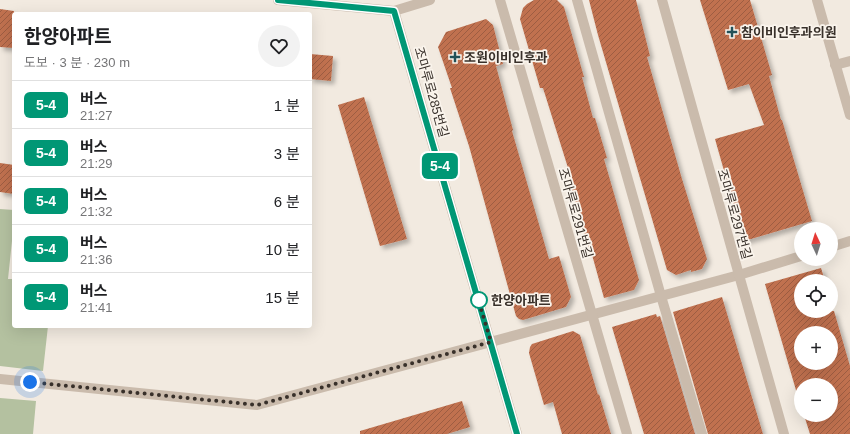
<!DOCTYPE html>
<html lang="ko">
<meta charset="utf-8">
<style>
:root{--surface:#fff;--page:#f2f2f2;--text:#202124;--muted:#757577;--line:#e0e0e0}
body{margin:0;font-family:Helvetica,"Noto Sans KR",sans-serif;background:var(--page);color:var(--text);height:100vh;display:flex;flex-direction:column;font-size:15px;white-space:nowrap}
*{box-sizing:border-box;margin:0}
p{font-size:13px;color:var(--muted)}
.icon{flex:none;width:22px;height:22px;fill:none;stroke:currentColor;stroke-width:2;stroke-linecap:round;stroke-linejoin:round}
.map{position:relative;flex:1;overflow:hidden}
.panel{position:absolute;left:12px;top:12px;width:300px;height:316px;display:flex;flex-direction:column;background:var(--surface);border-radius:4px;box-shadow:0 4px 16px #0002}
.panel>*{flex:none}
.badge{padding:0 8px;border-radius:6px;font-size:14px;line-height:26px}
.needle{width:26px;rotate:356deg}
.tools{position:absolute;left:794px;top:222px;display:grid;gap:8px}
.tools a{display:grid;place-items:center;width:44px;height:44px;border-radius:50%;background:var(--surface);box-shadow:0 4px 16px #0002;font-size:20px}
.you{position:absolute;width:20px;height:20px;margin:-10px;border:3px solid #fff;border-radius:50%;background:#1a73e8;box-shadow:0 0 0 6px #1a73e833}
.map>.badge{position:absolute;translate:-50% -50%;box-shadow:0 0 0 2px #fff}
.round{display:grid;place-items:center;flex:none;width:42px;height:42px;border-radius:21px;background:var(--page)}
.summary{display:flex;align-items:center;justify-content:space-between;height:68px;padding:0 12px}
h1{font-size:19px;font-weight:700;line-height:30px}
ul{padding:0;list-style:none}
li{display:flex;align-items:center;gap:12px;height:48px;padding:0 12px;border-top:1px solid var(--line)}
li div{flex:1}
li b{display:block;font-size:15px}
li em{font-style:normal}
li .badge{min-width:44px;font-weight:700;text-align:center}
.map>svg:first-child{display:block}
.green{fill:#b4c1a0}
.building{fill:url(#building-hatch);fill-rule:evenodd;filter:url(#shadow)}
.lines{fill:none;stroke-linecap:round;stroke-linejoin:round}
.pedestrian{stroke:#cabbac;stroke-width:10}
.minor{stroke:#cabbac;stroke-width:10}
.tertiary{stroke:#cabbac;stroke-width:10}
.line-casing{stroke:#fff;stroke-width:9}
.line{stroke:#009775;stroke-width:6}
.walk{stroke:#38302a;stroke-width:4;stroke-dasharray:0 7.2}
.poi-dot{fill:#225158;stroke:#faf4ec;stroke-width:1.5}
.stop-dot{fill:#fff;stroke:#009775;stroke-width:2}
.labels{text-anchor:middle;stroke-width:3.5;stroke-linejoin:round;paint-order:stroke}
.poi-label{font-size:13px;font-weight:bold;fill:#38302a;stroke:#faf4ec;text-anchor:start}
.street-label{font-size:13px;fill:#38302a;stroke:#faf4ec}
.stop-label{font-size:13px;font-weight:bold;fill:#38302a;stroke:#faf4ec;text-anchor:start}
</style>
<div class="map">
<svg width="850" height="434" viewBox="0 0 850 434">
<defs>
<pattern id="building-hatch" width="6" height="6" patternUnits="userSpaceOnUse"><rect width="6" height="6" fill="#c0714f"/><path d="M-1 1l2-2M0 6l6-6M5 7l2-2" fill="none" stroke="#9d5d42"/></pattern>
<filter id="shadow"><feDropShadow dx="3.5" dy="3.5" stdDeviation="2" flood-color="#0004"/></filter>
</defs>
<rect width="100%" height="100%" fill="#f2eae0"/>
<!-- green -->
<g class="green">
<polygon points="0,209 14,210 14,222 8,279 14,279 14,326 48,326 43,371 0,366"/>
<polygon points="0,398 36,401 33,434 0,434"/>
</g>
<!-- building -->
<g class="building">
<polygon points="534,0 557,0 564,7 584,77 582,77 593,118 595,118 607,158 604,159 639,280 634,290 604,298 591,251 590,252 567,172 569,171 543,88 540,88 520,19 523,8 527,4"/>
<polygon points="589,0 636,0 650,56 647,57 682,179 707,259 702,269 691,272 691,270 676,275 667,270 598,35"/>
<polygon points="700,0 750,0 772,75 769,76 781,120 782,120 812,221 744,241 715,139 764,125 749,84 728,90"/>
<polygon points="0,9 14,11 14,48 0,47"/>
<polygon points="486,19 493,25 503,64 496,66 513,130 512,131 549,259 559,256 571,297 566,307 523,320 519,319 516,316 469,146 450,88 452,88 438,47 446,32"/>
<polygon points="310,54 333,56 331,81 310,79"/>
<polygon points="364,97 407,239 380,246 338,105"/>
<polygon points="0,163 14,165 14,194 0,192"/>
<path d="M821 268 825 281H801V311H834L850 366V434H810L804 415H831V385H801V396L798 397 765 284ZM801 333H831V363H801Z"/>
<polygon points="722,297 763,434 708,434 673,312"/>
<polygon points="656,314 657,317 660,316 695,434 644,434 612,327"/>
<polygon points="573,331 580,335 598,395 599,394 611,434 562,434 553,402 544,405 529,353 530,347 532,344"/>
<polygon points="462,401 470,427 447,434 360,434 360,431"/>
</g>
<g class="lines">
<!-- pedestrian -->
<g class="pedestrian">
<polyline points="577,0 661,296 702,434"/>
<polyline points="0,379 257,405 739,275"/>
</g>
<!-- minor -->
<g class="minor">
<polyline points="500,0 627,434"/>
<polyline points="662,0 739,275 784,434"/>
<polyline points="394,11 517,434"/>
<polyline points="835,65 850,61"/>
<polyline points="831,247 850,241"/>
<polyline points="739,275 801,256"/>
</g>
<!-- tertiary -->
<g class="tertiary">
<polyline points="278,0 394,11 430,0"/>
<polyline points="817,0 850,115"/>
</g>
</g>
<g class="lines">
<!-- line casing -->
<g class="line-casing">
<polyline id="line" points="278,0 394,11 517,434"/>
</g>
<!-- line -->
<use href="#line" class="line"/>
<!-- walk -->
<polyline class="walk" points="30,382 257,405 491,342 478,299 479,300"/>
</g>
<!-- markers -->
<g class="poi-dot">
<path d="M730 26h4v4h4v4h-4v4h-4v-4h-4v-4h4z"/>
<path d="M453 51h4v4h4v4h-4v4h-4v-4h-4v-4h4z"/>
</g>
<circle class="stop-dot" cx="479" cy="300" r="8"/>
<g class="labels">
<!-- poi labels -->
<g class="poi-label">
<text x="741" y="37">참이비인후과의원</text>
<text x="464" y="62">조원이비인후과</text>
</g>
<!-- street labels -->
<g class="street-label">
<text transform="translate(432 92) rotate(74)" y="5">조마루로285번길</text>
<text transform="translate(576 213) rotate(74)" y="5">조마루로291번길</text>
<text transform="translate(735 214) rotate(74)" y="5">조마루로297번길</text>
</g>
<!-- stop labels -->
<g class="stop-label">
<text x="491" y="305">한양아파트</text>
</g>
</g>
</svg>
<div class="tools">
<a><svg class="needle" viewBox="-14 -14 28 28"><path d="M0-13l5 13h-10z" fill="#e53935"/><path d="M0 13l5-13h-10z" fill="#757577"/></svg></a>
<a><svg class="icon" aria-label="locate" viewBox="0 0 24 24"><circle cx="12" cy="12" r="6"/><path d="M12 2v4M12 18v4M2 12h4M18 12h4"/></svg></a>
<a>+</a>
<a>−</a>
</div>
<div class="you" style="left:30px;top:382px"></div>
<b class="badge" style="left:440px;top:166px;background:#009775;color:#fff">5-4</b>
<section class="panel">
<div class="summary"><div><h1>한양아파트</h1><p>도보 · 3 분 · 230 m</p></div><a class="round"><svg class="icon" aria-label="heart" viewBox="0 0 24 24"><path d="M12 20l-8-8c-3-5 5-10 8-4 3-6 11-1 8 4z"/></svg></a></div>
<ul>
<li><span class="badge" style="background:#009775;color:#fff">5-4</span><div><b>버스</b><p>21:27</p></div><em>1 분</em></li>
<li><span class="badge" style="background:#009775;color:#fff">5-4</span><div><b>버스</b><p>21:29</p></div><em>3 분</em></li>
<li><span class="badge" style="background:#009775;color:#fff">5-4</span><div><b>버스</b><p>21:32</p></div><em>6 분</em></li>
<li><span class="badge" style="background:#009775;color:#fff">5-4</span><div><b>버스</b><p>21:36</p></div><em>10 분</em></li>
<li><span class="badge" style="background:#009775;color:#fff">5-4</span><div><b>버스</b><p>21:41</p></div><em>15 분</em></li>
</ul>
</section>
</div>
